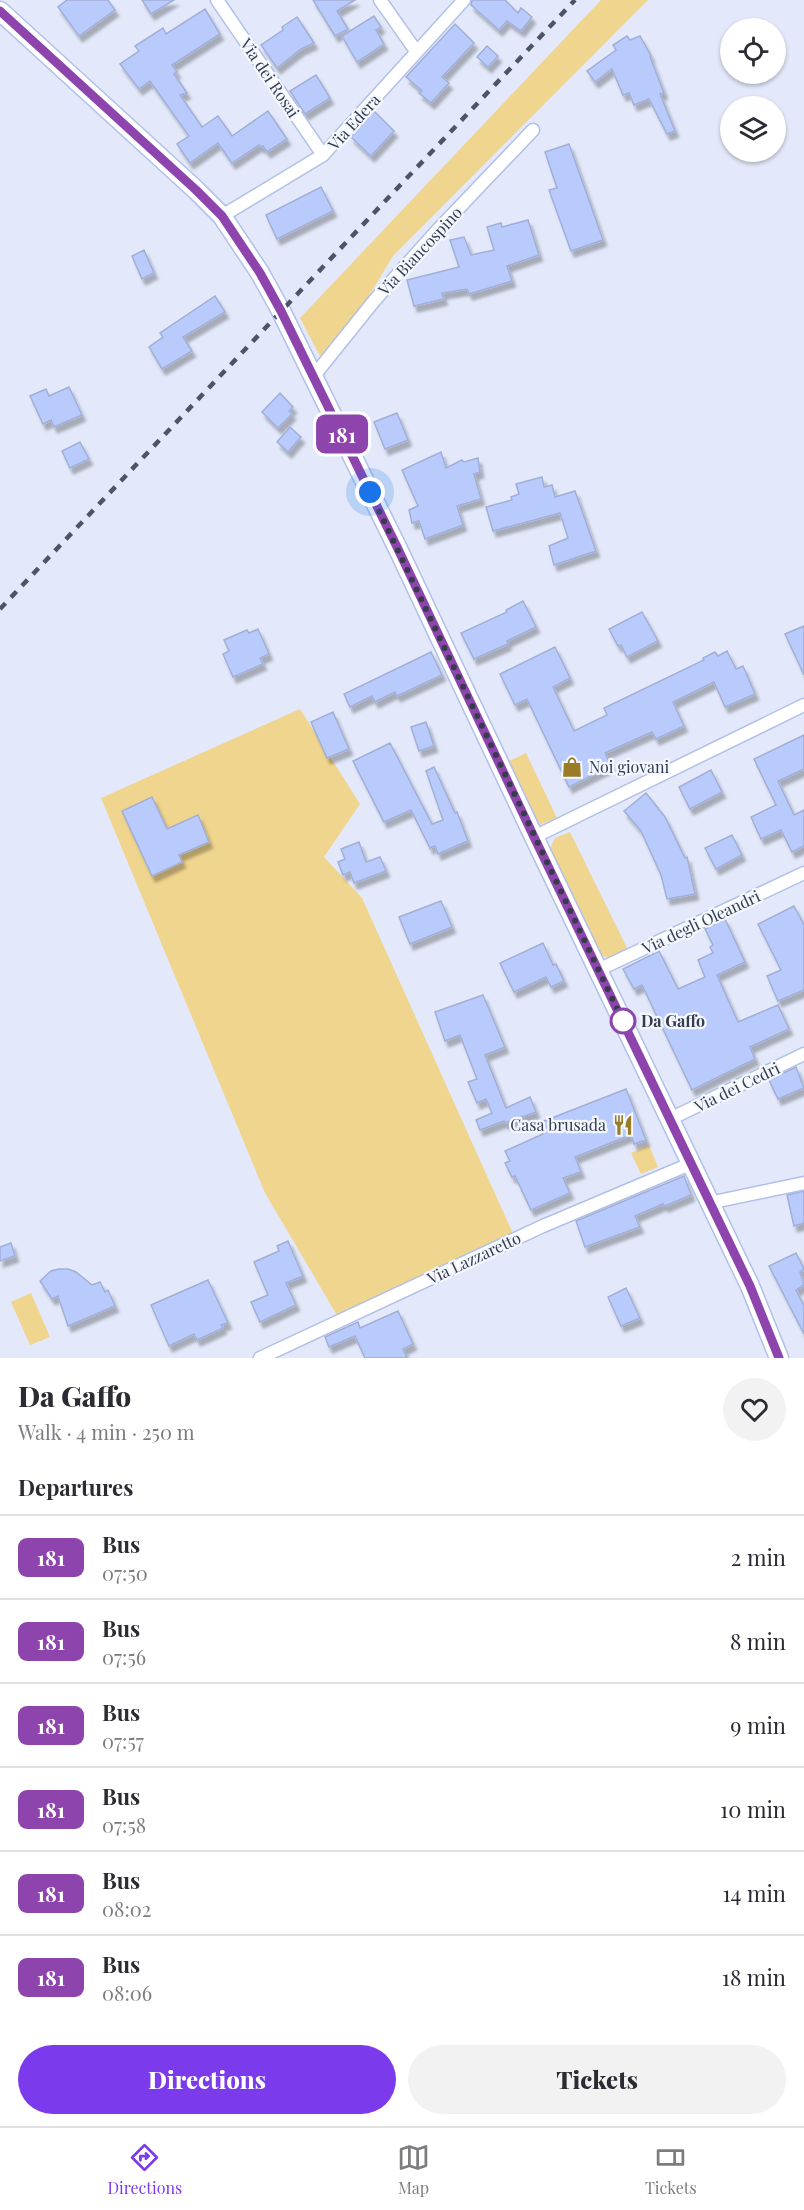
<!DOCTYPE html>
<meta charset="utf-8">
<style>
:root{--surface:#fff;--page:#f2f2f3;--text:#2b2b33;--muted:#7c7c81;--line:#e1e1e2;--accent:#7c3aed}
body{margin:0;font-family:"Playfair Display",serif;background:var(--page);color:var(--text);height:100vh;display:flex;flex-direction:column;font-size:22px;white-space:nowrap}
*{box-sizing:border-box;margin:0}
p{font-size:20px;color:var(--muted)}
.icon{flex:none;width:33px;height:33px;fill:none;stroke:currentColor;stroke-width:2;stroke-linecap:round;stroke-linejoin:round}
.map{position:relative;height:1358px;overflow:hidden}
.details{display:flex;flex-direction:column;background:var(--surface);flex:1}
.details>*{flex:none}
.badge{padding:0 12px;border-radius:9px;font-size:21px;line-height:39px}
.controls{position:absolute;left:720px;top:18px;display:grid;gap:12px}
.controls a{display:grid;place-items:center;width:66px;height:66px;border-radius:50%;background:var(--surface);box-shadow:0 2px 4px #0004;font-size:30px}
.you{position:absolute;width:30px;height:30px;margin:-15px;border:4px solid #fff;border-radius:50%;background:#1a73e8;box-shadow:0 0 0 9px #1a73e833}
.map>.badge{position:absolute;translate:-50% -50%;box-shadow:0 0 0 3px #fff}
h2{padding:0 18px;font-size:22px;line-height:54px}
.round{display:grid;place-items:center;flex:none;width:63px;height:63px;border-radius:32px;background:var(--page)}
.overview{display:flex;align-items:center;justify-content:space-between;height:102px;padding:0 18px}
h1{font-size:28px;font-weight:800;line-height:45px}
.button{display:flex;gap:12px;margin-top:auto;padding:12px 18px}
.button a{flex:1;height:69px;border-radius:36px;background:var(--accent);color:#fff;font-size:24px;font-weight:800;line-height:69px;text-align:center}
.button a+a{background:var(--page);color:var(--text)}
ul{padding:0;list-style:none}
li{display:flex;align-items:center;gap:18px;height:84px;padding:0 18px;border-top:2px solid var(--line)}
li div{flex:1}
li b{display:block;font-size:22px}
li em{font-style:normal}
li .badge{min-width:66px;font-weight:700;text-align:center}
.tab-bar{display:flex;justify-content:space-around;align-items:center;height:84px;border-top:2px solid var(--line);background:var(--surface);font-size:16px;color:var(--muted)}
.tab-bar a{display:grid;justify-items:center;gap:3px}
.tab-bar .selected{color:var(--accent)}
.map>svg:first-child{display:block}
.green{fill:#f0d58e}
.building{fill:#b9cbfd;stroke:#a1afd6;stroke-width:1.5;filter:url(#shadow)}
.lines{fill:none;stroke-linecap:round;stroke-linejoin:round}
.street-casing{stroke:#b2c0e8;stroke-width:15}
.secondary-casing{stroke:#b2c0e8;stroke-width:21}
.street{stroke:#fff;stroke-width:12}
.secondary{stroke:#fff;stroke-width:18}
.rail{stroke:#4e5464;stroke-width:4.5;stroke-dasharray:8 8;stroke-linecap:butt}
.line-casing{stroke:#fff;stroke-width:14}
.line{stroke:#8e44ad;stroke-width:9}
.walk{stroke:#363c4c;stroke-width:6;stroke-dasharray:0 10.8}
.stop-dot{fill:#fff;stroke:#8e44ad;stroke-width:3}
.labels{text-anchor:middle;stroke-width:4.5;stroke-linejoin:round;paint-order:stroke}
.street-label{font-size:16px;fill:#363c4c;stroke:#f3f7ff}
.poi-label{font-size:16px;fill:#363c4c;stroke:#f3f7ff;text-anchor:start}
.stop-label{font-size:16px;font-weight:bold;fill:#363c4c;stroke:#f3f7ff;text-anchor:start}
</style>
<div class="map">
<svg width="804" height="1358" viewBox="0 0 804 1358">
<defs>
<filter id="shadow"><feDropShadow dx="3.5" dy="6" stdDeviation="1.5" flood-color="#0004"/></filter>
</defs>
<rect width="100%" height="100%" fill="#e3e9fa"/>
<!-- green -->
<g class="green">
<polygon points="601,0 648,0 393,256 364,304 320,356 300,318"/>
<polygon points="300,709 360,804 324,857 362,898 515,1238 338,1317 265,1193 101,798"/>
<polygon points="526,753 557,818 536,826 507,762"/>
<polygon points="570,832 628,950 612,958 598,955 549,851 555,838"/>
<polygon points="649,1145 658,1167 641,1174 631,1153"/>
<polygon points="31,1293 50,1337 30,1345 11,1302"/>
</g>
<!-- building -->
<g class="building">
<polygon points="67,0 108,0 115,10 79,36 58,7"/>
<polygon points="142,0 174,0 151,14"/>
<polygon points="313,0 355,0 337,11 348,29 335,36"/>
<polygon points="472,0 505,0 518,13 521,8 532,17 521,31 507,21 499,30 471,5"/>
<polygon points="205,9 220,34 172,65 177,72 174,74 187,93 180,95 202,127 218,116 232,136 268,111 287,139 267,152 263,146 261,147 259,145 232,163 218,143 190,163 177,144 189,136 150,81 139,89 120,64 139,51 135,46 163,28 166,34"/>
<polygon points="374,16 381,27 376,30 384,44 357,62 342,36"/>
<polygon points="297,17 314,43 301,49 277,68 261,45 283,30 282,27"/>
<polygon points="455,24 474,43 442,77 449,83 431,103 419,93 422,91 406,77"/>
<polygon points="627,36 630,40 640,36 651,56 650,57 664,93 660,94 675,131 667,134 649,99 634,105 629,93 623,95 612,69 595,82 587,71 616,50 613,45"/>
<polygon points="487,46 498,56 488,67 477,57"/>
<polygon points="316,75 330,98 305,114 290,91"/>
<polygon points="374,111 394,131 371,156 351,137"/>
<polygon points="569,144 603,240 571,251 549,190 557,188 545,152"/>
<polygon points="321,187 333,211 277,239 266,215"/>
<polygon points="528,220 539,255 507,266 512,281 469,294 467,289 442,293 444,299 414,306 407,280 459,267 450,240 464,237 471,255 494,250 487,227 501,223 502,227"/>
<polygon points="144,250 154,273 142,279 132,256"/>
<polygon points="215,296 225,312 183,337 192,351 162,369 149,347 163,337 160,333"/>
<polygon points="69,387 82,415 54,427 51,420 43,424 30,396 46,389 49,396"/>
<polygon points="280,393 293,407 289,411 292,414 278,428 262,412"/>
<polygon points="397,413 408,440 385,449 374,422"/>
<polygon points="290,427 301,437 288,452 277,442"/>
<polygon points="80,442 89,459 70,468 62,451"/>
<polygon points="441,452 446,468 462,460 464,462 478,458 480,472 474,474 481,499 457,506 463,525 425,539 419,521 412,523 409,510 418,506 402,470"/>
<polygon points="542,477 544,487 552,485 555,497 575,491 596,551 554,565 549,546 568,538 560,513 493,531 486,507 512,500 511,497 519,494 516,484"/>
<polygon points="523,601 536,627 507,641 508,644 474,659 461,633 507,612 506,610"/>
<polygon points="642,612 658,641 627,657 621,645 618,646 609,629"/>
<polygon points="804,626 804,675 785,634"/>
<polygon points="258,629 269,654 260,658 263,664 233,677 223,654 229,651 224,640 247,630 249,633"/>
<polygon points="555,647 570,678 553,687 574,731 607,715 604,708 704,660 703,658 715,652 718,656 727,651 736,669 743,666 755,694 725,707 714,682 673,702 684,726 656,739 652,732 605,753 611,766 569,787 527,699 515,705 500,674"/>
<polygon points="431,652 442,675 397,696 395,692 375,702 372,696 350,707 344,694"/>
<polygon points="333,712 349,749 327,758 311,722"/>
<polygon points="426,722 434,746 419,751 411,727"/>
<polygon points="804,735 804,769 778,781 794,815 804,810 804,846 792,852 781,830 761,839 751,817 776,805 754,759"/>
<polygon points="390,743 432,824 443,820 426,771 434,767 455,813 457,812 468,841 438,854 435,846 430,848 411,810 384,822 353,761"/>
<polygon points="711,770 722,792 690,809 679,787"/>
<polygon points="646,793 665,817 685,858 687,857 695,894 667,899 661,875 641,831 624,811"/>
<polygon points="152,797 167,829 198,815 209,842 179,855 182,862 152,876 122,811"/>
<polygon points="732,835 742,855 716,869 705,848"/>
<polygon points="359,842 366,862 380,857 386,871 354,883 350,872 343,875 338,862 345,859 341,849"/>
<polygon points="441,901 452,927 410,944 399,917"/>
<polygon points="794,906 804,925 804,990 778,1001 767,976 781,970 758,924"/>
<polygon points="725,919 745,962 717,975 738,1022 778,1005 789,1029 750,1047 755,1059 692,1090 642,985 634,989 623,969 659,951 678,989 705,977 698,960 713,953 710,947 713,945 705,929"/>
<polygon points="543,943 553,965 556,964 564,981 551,987 546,977 514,992 500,963"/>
<polygon points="483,995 505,1047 485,1055 506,1108 530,1097 536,1112 505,1123 504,1121 480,1130 476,1120 492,1113 486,1099 477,1103 468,1082 477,1079 460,1035 445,1041 435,1012"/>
<polygon points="796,1067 804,1088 778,1099 769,1080"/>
<polygon points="626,1089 646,1140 634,1144 631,1135 575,1157 581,1172 563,1178 570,1193 531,1210 515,1176 512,1177 505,1163 510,1161 505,1151 543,1134 539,1123"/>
<polygon points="684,1176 691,1195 665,1206 663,1204 635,1216 640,1227 585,1247 576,1221"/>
<polygon points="804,1191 804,1223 794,1226 787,1195"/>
<polygon points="288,1241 303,1276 286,1283 296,1305 260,1322 251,1302 268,1295 254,1262 279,1251 277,1246"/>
<polygon points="11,1243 15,1256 0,1261 0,1247"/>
<polygon points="796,1253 804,1269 800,1272 804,1285 796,1290 804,1306 804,1334 769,1266"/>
<polygon points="59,1269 68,1269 76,1272 92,1285 100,1282 105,1292 108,1290 115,1306 68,1326 58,1296 52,1299 40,1281 51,1271"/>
<polygon points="208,1280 228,1323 221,1325 223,1328 197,1340 194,1334 169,1346 151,1305"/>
<polygon points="626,1288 640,1318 621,1326 608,1297"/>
<polygon points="398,1311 413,1344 403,1349 407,1358 365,1358 355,1336 329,1347 325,1337 358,1322 360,1328"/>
</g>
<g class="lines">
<!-- street casing -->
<g class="street-casing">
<g id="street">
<polyline points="217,0 323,155"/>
<polyline points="380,0 416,51"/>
<polyline points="222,216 323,155 464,0"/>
<polyline points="313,377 374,301 434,234 533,130"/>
<polyline points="534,837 804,705"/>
<polyline points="598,970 804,873"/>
<polyline points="670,1119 804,1054"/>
<polyline points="709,1203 804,1183"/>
<polyline points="260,1358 543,1226 690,1164"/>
</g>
</g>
<!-- secondary casing -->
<g class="secondary-casing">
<polyline id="secondary" points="0,11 196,190 222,216 260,273 281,311 398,549 534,837 750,1286 779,1358"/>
</g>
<!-- street -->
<use href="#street" class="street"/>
<!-- secondary -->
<use href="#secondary" class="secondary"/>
<!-- rail -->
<polyline class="rail" points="0,609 575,0"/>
</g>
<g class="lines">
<!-- line casing -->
<g class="line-casing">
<polyline id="line" points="0,11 196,190 222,216 260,273 281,311 398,549 534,837 750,1286 779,1358"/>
</g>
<!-- line -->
<use href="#line" class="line"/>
<!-- walk -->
<polyline class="walk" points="370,492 623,1021"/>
</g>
<!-- icons -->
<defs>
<g id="shop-bare" transform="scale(1.62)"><path d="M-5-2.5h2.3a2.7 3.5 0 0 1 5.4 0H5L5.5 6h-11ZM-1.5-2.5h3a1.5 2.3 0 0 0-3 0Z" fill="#997c25" stroke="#f3f7ff" stroke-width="2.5" paint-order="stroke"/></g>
<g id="restaurant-bare" transform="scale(1.62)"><path d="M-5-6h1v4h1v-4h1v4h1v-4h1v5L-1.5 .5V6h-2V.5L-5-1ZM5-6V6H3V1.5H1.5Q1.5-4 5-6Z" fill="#997c25" stroke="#f3f7ff" stroke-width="2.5" paint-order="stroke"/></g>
</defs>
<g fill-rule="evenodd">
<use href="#shop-bare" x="572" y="767"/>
<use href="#restaurant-bare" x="623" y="1125"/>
</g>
<!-- markers -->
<circle class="stop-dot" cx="623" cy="1021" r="12"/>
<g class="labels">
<!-- street labels -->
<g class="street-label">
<text transform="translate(270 78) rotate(56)" y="6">Via dei Rosai</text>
<text transform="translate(354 122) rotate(-48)" y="6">Via Edera</text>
<text transform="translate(420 251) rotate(-47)" y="6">Via Biancospino</text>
<text transform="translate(701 922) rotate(-25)" y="6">Via degli Oleandri</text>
<text transform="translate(737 1087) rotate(-26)" y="6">Via dei Cedri</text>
<text transform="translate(474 1258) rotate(-25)" y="6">Via Lazzaretto</text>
</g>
<!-- poi labels -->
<g class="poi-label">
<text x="589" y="773">Noi giovani</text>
<text x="606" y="1131" text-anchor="end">Casa brusada</text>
</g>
<!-- stop labels -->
<g class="stop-label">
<text x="641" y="1027">Da Gaffo</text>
</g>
</g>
</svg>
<div class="controls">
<a><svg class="icon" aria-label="locate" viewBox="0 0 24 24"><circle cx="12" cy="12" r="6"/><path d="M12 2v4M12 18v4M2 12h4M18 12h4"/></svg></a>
<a><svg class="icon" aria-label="layers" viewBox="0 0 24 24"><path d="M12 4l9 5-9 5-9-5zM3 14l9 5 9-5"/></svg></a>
</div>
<div class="you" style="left:370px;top:492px"></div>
<b class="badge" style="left:342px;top:434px;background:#8e44ad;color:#fff">181</b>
</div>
<section class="details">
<div class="overview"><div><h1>Da Gaffo</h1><p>Walk · 4 min · 250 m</p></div><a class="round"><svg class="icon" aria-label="heart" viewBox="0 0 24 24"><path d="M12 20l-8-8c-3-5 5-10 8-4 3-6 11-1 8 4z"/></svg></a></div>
<h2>Departures</h2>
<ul>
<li><span class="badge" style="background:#8e44ad;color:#fff">181</span><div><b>Bus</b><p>07:50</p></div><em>2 min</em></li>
<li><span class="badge" style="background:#8e44ad;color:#fff">181</span><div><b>Bus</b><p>07:56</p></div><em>8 min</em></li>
<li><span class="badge" style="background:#8e44ad;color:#fff">181</span><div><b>Bus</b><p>07:57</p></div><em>9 min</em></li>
<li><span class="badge" style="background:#8e44ad;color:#fff">181</span><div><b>Bus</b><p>07:58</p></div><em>10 min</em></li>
<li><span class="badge" style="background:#8e44ad;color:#fff">181</span><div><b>Bus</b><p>08:02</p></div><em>14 min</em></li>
<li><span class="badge" style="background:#8e44ad;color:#fff">181</span><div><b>Bus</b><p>08:06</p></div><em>18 min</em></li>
</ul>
<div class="button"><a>Directions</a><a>Tickets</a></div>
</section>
<nav class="tab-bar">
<a class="selected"><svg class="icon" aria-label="directions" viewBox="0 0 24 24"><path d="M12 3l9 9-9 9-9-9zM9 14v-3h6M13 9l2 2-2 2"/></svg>Directions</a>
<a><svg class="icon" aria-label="map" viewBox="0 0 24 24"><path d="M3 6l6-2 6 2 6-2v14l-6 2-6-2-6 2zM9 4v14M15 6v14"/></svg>Map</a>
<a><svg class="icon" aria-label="tickets" viewBox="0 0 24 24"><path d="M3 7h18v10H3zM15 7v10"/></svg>Tickets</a>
</nav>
